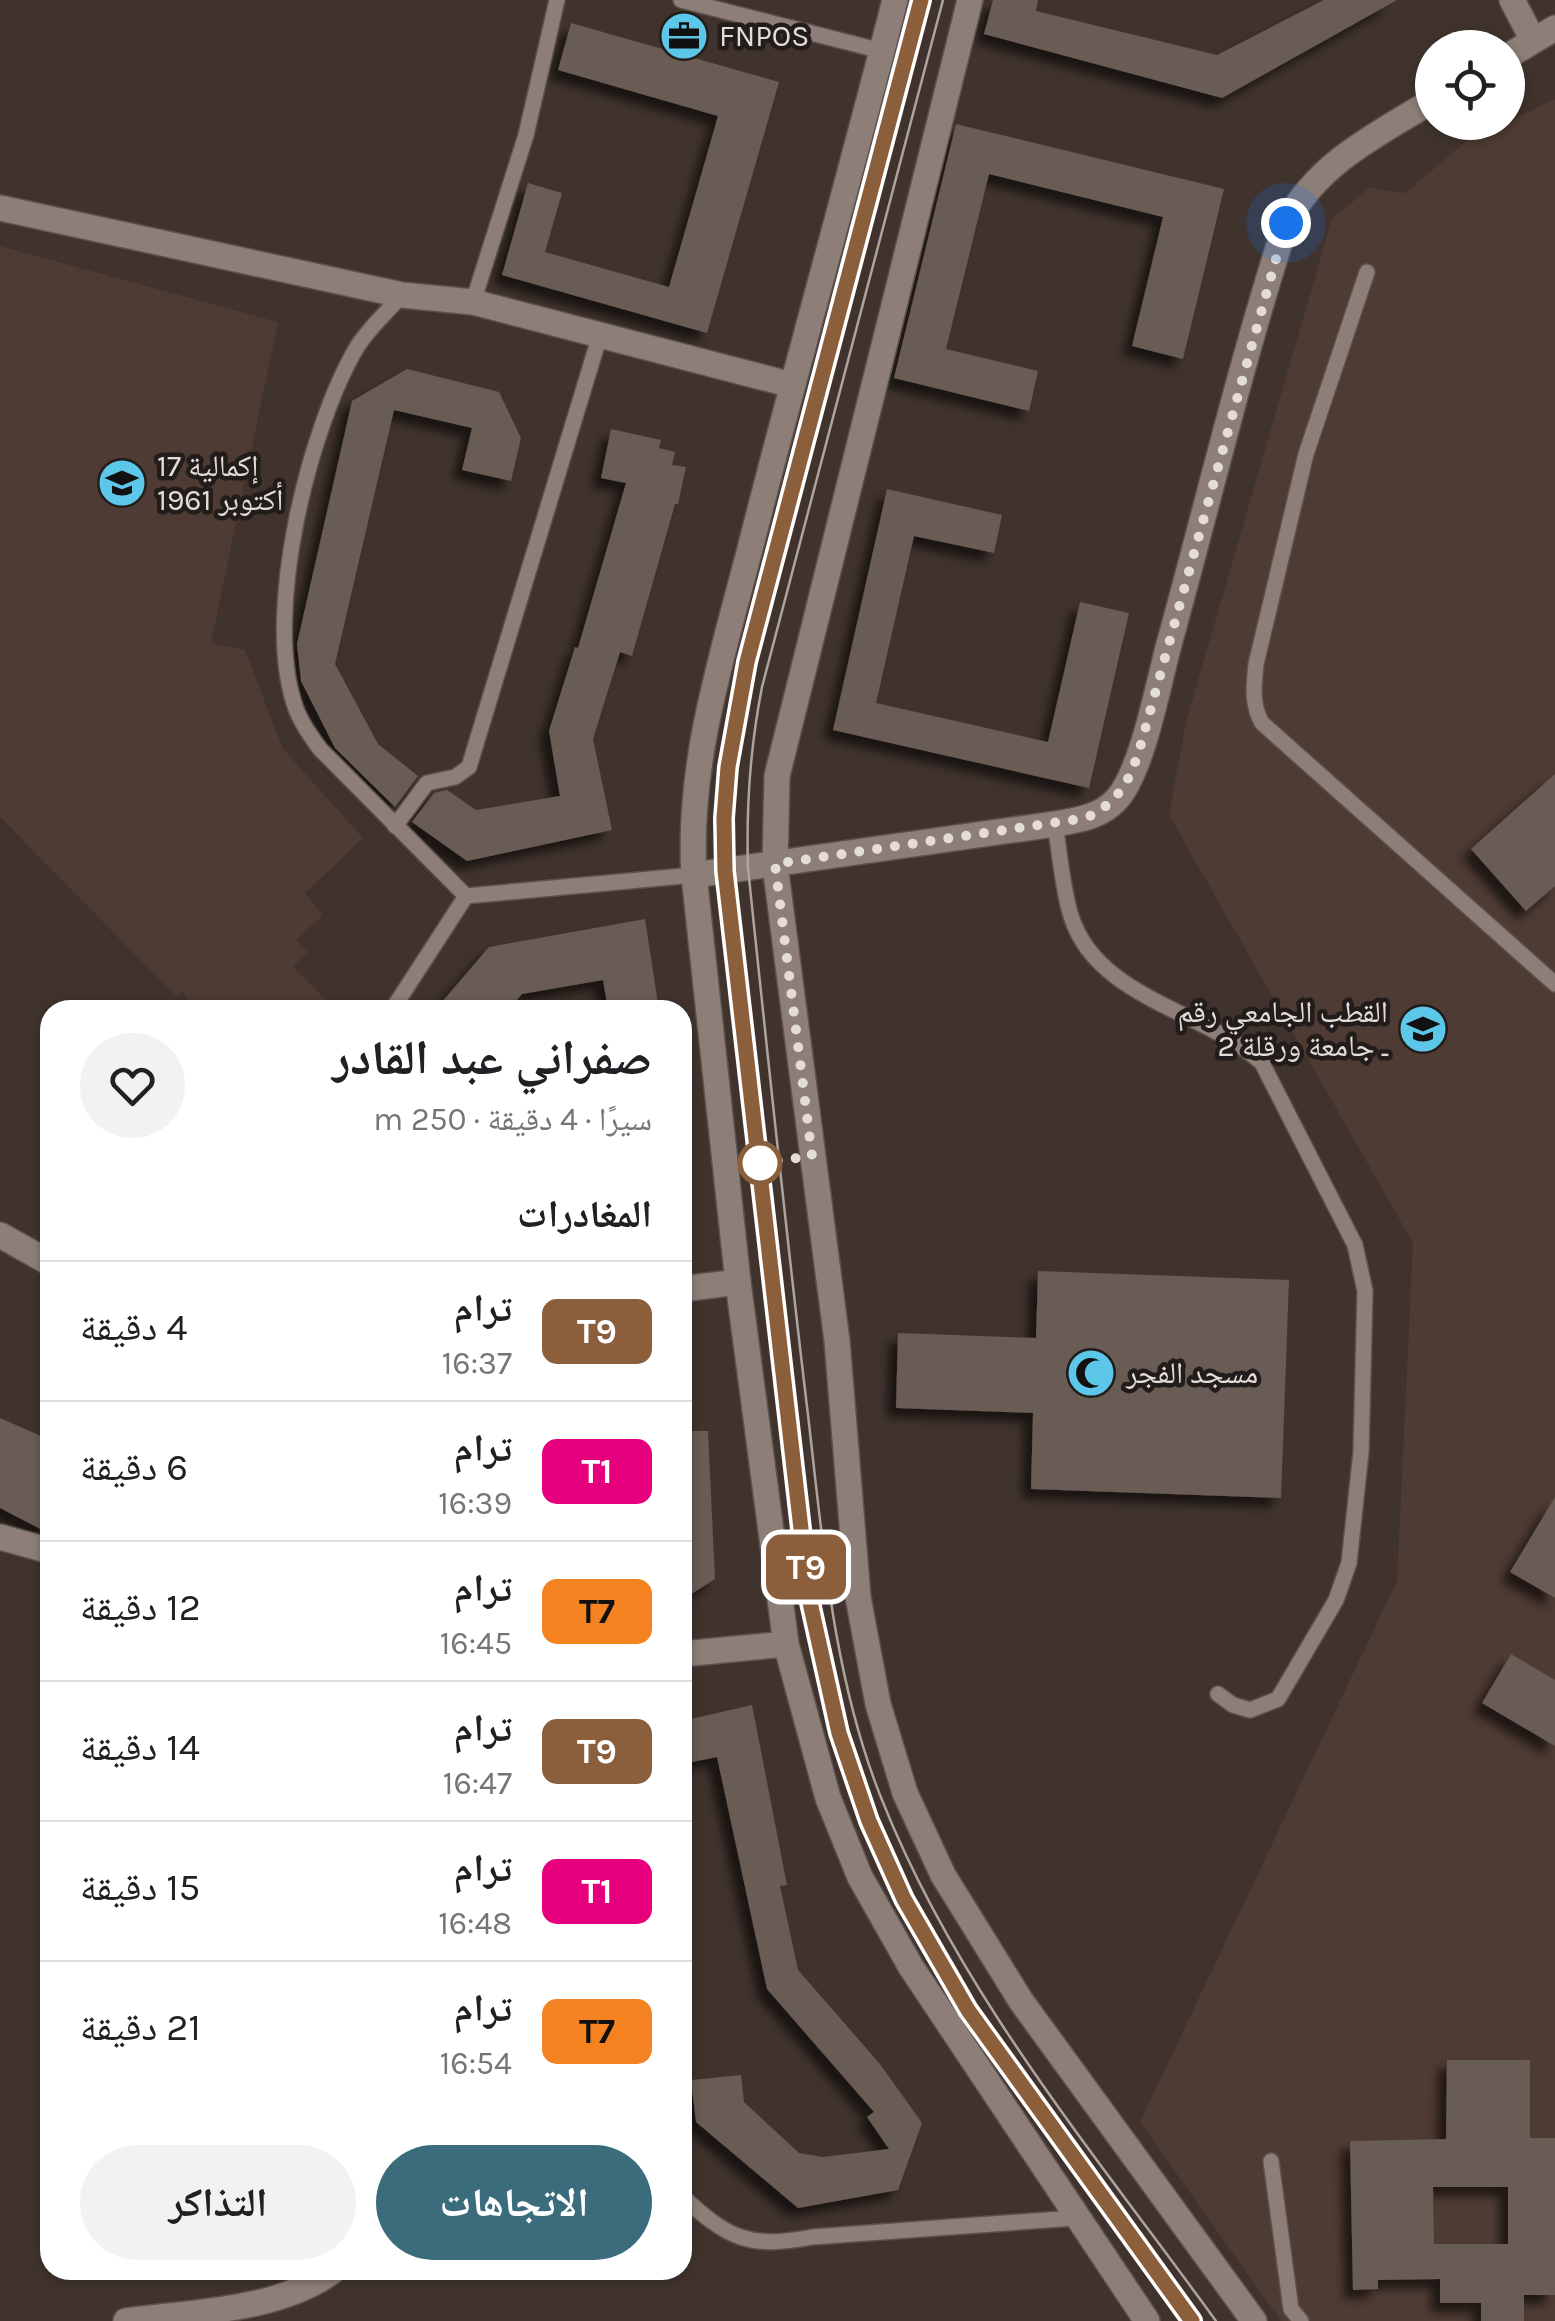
<!DOCTYPE html>
<html lang="ar">
<meta charset="utf-8">
<style>
:root{--surface:#fff;--page:#f2f2f2;--text:#202124;--muted:#757577;--line:#e0e0e0;--accent:#3b6c7c}
body{margin:0;font-family:Karla,"Noto Naskh Arabic",sans-serif;background:var(--page);color:var(--text);direction:rtl;height:100vh;display:flex;flex-direction:column;font-size:38px;white-space:nowrap}
*{box-sizing:border-box;margin:0}
p{font-size:32px;color:var(--muted)}
.icon{flex:none;width:55px;height:55px;fill:none;stroke:currentColor;stroke-width:2;stroke-linecap:round;stroke-linejoin:round}
.map{position:relative;flex:1;overflow:hidden;direction:ltr}
.sheet{position:absolute;left:40px;top:1000px;width:652px;height:1280px;display:flex;flex-direction:column;background:var(--surface);border-radius:30px;box-shadow:0 2px 8px #0004;direction:rtl}
.sheet>*{flex:none}
.badge{padding:0 20px;border-radius:15px;font-size:35px;line-height:65px}
.controls{position:absolute;left:1415px;top:30px;display:grid;gap:20px}
.controls a{display:grid;place-items:center;width:110px;height:110px;border-radius:50%;background:var(--surface);box-shadow:0 2px 8px #0004;font-size:50px}
.you{position:absolute;width:50px;height:50px;margin:-25px;border:8px solid #fff;border-radius:50%;background:#1a73e8;box-shadow:0 0 0 15px #1a73e833}
.map>.badge{position:absolute;translate:-50% -50%;box-shadow:0 0 0 5px #fff}
h2{padding:0 40px;font-size:38px;line-height:90px}
.round{display:grid;place-items:center;flex:none;width:105px;height:105px;border-radius:52px;background:var(--page)}
.head{display:flex;align-items:center;justify-content:space-between;height:170px;padding:0 40px}
h1{font-size:48px;font-weight:700;line-height:75px}
.cta{display:flex;gap:20px;margin-top:auto;padding:20px 40px}
.cta a{flex:1;height:115px;border-radius:60px;background:var(--accent);color:#fff;font-size:40px;font-weight:700;line-height:115px;text-align:center}
.cta a+a{background:var(--page);color:var(--text)}
ul{padding:0;list-style:none}
li{display:flex;align-items:center;gap:30px;height:140px;padding:0 40px;border-top:2px solid var(--line)}
li div{flex:1}
li b{display:block;font-size:38px}
li em{font-style:normal}
li .badge{min-width:110px;font-weight:700;text-align:center}
.map>svg:first-child{display:block}
.built{fill:#4e3b33}
.building{fill:#685b54;fill-rule:evenodd;filter:url(#shadow)}
.lines{fill:none;stroke-linecap:round;stroke-linejoin:round}
.service-casing{stroke:#5b514c;stroke-width:18}
.minor-casing{stroke:#5b514c;stroke-width:28}
.tertiary-casing{stroke:#5b514c;stroke-width:28}
.service{stroke:#8d7e78;stroke-width:15}
.minor{stroke:#8d7e78;stroke-width:25}
.tertiary{stroke:#8d7e78;stroke-width:25}
.tram{stroke:#ada39f;stroke-width:2.5}
.line-casing{stroke:#fff;stroke-width:22}
.line{stroke:#8b5e3c;stroke-width:15}
.walk{stroke:#e4dcd8;stroke-width:10;stroke-dasharray:0 18}
.stop-dot{fill:#fff;stroke:#8b5e3c;stroke-width:5}
.labels{text-anchor:middle;stroke-width:9;stroke-linejoin:round;paint-order:stroke}
.poi-label{font-size:30px;fill:#e4dcd8;stroke:#221c1a;text-anchor:start}
</style>
<div class="map">
<svg width="1555" height="2321" viewBox="0 0 1555 2321">
<defs>
<filter id="shadow"><feDropShadow dx="-9" dy="9" stdDeviation="5" flood-color="#0009"/></filter>
</defs>
<rect width="100%" height="100%" fill="#40332d"/>
<!-- built -->
<g class="built">
<polygon points="1555,99 1555,2321 1281,2321 1140,2122 1397,1581 1413,1243 1169,815 1186,722 1332,219 1369,188 1405,193 1487,124 1504,124"/>
<polygon points="0,246 278,322 211,643 245,650 283,749 363,838 305,893 323,915 296,940 308,952 293,967 329,1002 320,1010 196,1010 182,992 177,997 0,817"/>
</g>
<!-- building -->
<g class="building">
<polygon points="993,0 1038,0 1036,11 1217,55 1324,0 1397,0 1222,98 984,34"/>
<polygon points="571,23 779,82 707,333 502,275 528,183 562,193 545,252 669,287 718,116 558,70"/>
<polygon points="956,124 1224,189 1183,359 1132,346 1163,217 989,174 946,349 1038,371 1029,411 894,378"/>
<polygon points="407,369 499,392 521,438 511,481 462,470 472,428 394,410 335,664 378,744 418,776 395,807 335,748 301,681 297,644 352,401"/>
<polygon points="611,429 661,440 659,448 675,452 672,465 686,467 678,504 675,504 632,656 620,652 593,739 612,830 467,861 412,822 434,793 447,790 476,810 560,796 549,731 575,647 578,648 626,483 601,478"/>
<polygon points="887,489 1002,515 994,553 914,536 876,703 1048,742 1080,602 1129,613 1089,788 833,730"/>
<polygon points="1555,774 1555,886 1526,911 1471,849"/>
<polygon points="645,919 659,1010 608,1010 603,980 522,994 508,1010 435,1010 489,947"/>
<polygon points="1038,1271 1289,1280 1281,1498 1031,1489 1033,1413 896,1408 898,1333 1036,1338"/>
<polygon points="0,1418 50,1440 50,1534 0,1508"/>
<polygon points="682,1431 708,1431 715,1579 682,1600"/>
<polygon points="1555,1497 1555,1598 1510,1572"/>
<polygon points="1511,1654 1555,1680 1555,1746 1482,1703"/>
<polygon points="752,1705 787,1885 780,1886 798,1970 880,2064 922,2123 898,2190 798,2208 696,2122 691,2080 741,2075 744,2102 799,2153 823,2157 889,2149 867,2117 874,2112 767,1989 717,1757 682,1764 682,1721"/>
<path d="M1447 2060H1530V2138H1555V2295H1524V2321H1481V2303H1440V2279L1378 2280V2289L1353 2290 1350 2141 1446 2139ZM1433 2187H1508V2244H1434Z"/>
</g>
<g class="lines">
<!-- service casing -->
<g class="service-casing">
<g id="service">
<polyline points="681,0 882,51"/>
<path d="M1367 272 1306 454 1256 664C1254 686 1251 703 1262 723L1555 984"/>
<path d="M402 295C387 312 369 328 357 347 309 428 264 611 294 703 299 720 310 735 320 749L466 896 694 875"/>
<polyline points="473,302 526,135 557,0"/>
<path d="M1055 824C1060 854 1062 887 1071 916 1097 999 1205 1010 1262 1063L1355 1245 1365 1291 1361 1452 1349 1563 1336 1600 1278 1699 1250 1710 1233 1705 1218 1694"/>
<polyline points="395,826 427,783 455,777 469,767 600,335"/>
<polyline points="392,1010 466,896"/>
<polyline points="1271,2161 1291,2309 1301,2321"/>
<path d="M682 2196C728 2239 750 2249 812 2237L1075 2218"/>
</g>
</g>
<!-- minor casing -->
<g class="minor-casing">
<g id="minor">
<polyline points="1512,0 1533,40"/>
<polyline points="1508,56 1555,28"/>
<polyline points="0,208 402,295 473,302 792,385"/>
<path d="M694 875 1055 824C1078 820 1101 817 1117 799 1142 771 1158 686 1168 648 1207 507 1241 362 1286 223 1318 163 1376 135 1432 101"/>
<polyline points="0,1235 50,1263"/>
<polyline points="682,1289 738,1282"/>
<polyline points="0,1537 50,1551"/>
<polyline points="682,1654 786,1644"/>
<path d="M126 2321C191 2312 281 2311 334 2270"/>
</g>
</g>
<!-- tertiary casing -->
<g class="tertiary-casing">
<g id="tertiary">
<path d="M895 0C849 181 798 360 752 541 724 651 687 761 694 875L738 1282 786 1644 828 1798 860 1877 911 1967 1147 2321"/>
<polyline points="970,0 777,776 775,865 837,1341 858,1597 878,1704 905,1793 943,1875 1021,2001 1254,2321"/>
</g>
</g>
<!-- service -->
<use href="#service" class="service"/>
<!-- minor -->
<use href="#minor" class="minor"/>
<!-- tertiary -->
<use href="#tertiary" class="tertiary"/>
<!-- tram -->
<g class="tram">
<path d="M921 0 747 662C733 732 723 799 725 871L809 1599 839 1733 869 1821 904 1899 968 2010 1192 2321"/>
<path d="M943 0 762 687C750 748 746 805 748 868 767 1050 786 1233 808 1415 823 1543 833 1679 882 1800 959 1993 1095 2154 1216 2321"/>
</g>
</g>
<g class="lines">
<!-- line casing -->
<g class="line-casing">
<polyline id="line" points="921,0 747,662 728,767 724,818 725,871 809,1598 839,1733 869,1821 904,1899 968,2010 1192,2321"/>
</g>
<!-- line -->
<use href="#line" class="line"/>
<!-- walk -->
<path class="walk" d="M760 1163 812 1156 775 864 1086 818C1120 802 1131 778 1141 744L1286 223"/>
</g>
<!-- icons -->
<defs>
<g id="office-disc" transform="scale(2.5)"><circle r="9.5" fill="#5cc7e8" stroke="#221c1a"/><path d="M-6-3h4V-5.5h4V-3h4V5H-6ZM-1-4.5V-3h2v-1.5ZM-6 0V1H6V0Z" fill="#111"/></g>
<g id="school-disc" transform="scale(2.5)"><circle r="9.5" fill="#5cc7e8" stroke="#221c1a"/><path d="M0-5L7-2L0 1L-7-2ZM-4 1L0 2.5L4 1V4Q0 6-4 4Z" fill="#111"/></g>
<g id="university-disc" transform="scale(2.5)"><circle r="9.5" fill="#5cc7e8" stroke="#221c1a"/><path d="M0-5L7-2L0 1L-7-2ZM-4 1L0 2.5L4 1V4Q0 6-4 4Z" fill="#111"/></g>
<g id="mosque-disc" transform="scale(2.5)"><circle r="9.5" fill="#5cc7e8" stroke="#221c1a"/><path d="M3.5-4.9A6 6 0 1 0 3.5 4.9A5 5 0 1 1 3.5-4.9Z" fill="#111"/></g>
</defs>
<g fill-rule="evenodd">
<use href="#office-disc" x="684" y="36"/>
<use href="#school-disc" x="122" y="483"/>
<use href="#university-disc" x="1423" y="1029"/>
<use href="#mosque-disc" x="1091" y="1373"/>
</g>
<!-- markers -->
<circle class="stop-dot" cx="760" cy="1163" r="20"/>
<g class="labels">
<!-- poi labels -->
<g class="poi-label">
<text x="719" y="46">FNPOS</text>
<text x="157" y="476">إكمالية 17<tspan x="157" dy="34">أكتوبر 1961</tspan></text>
<text x="1388" y="1022" text-anchor="end">القطب الجامعي رقم<tspan x="1388" dy="34">2 ـ جامعة ورقلة</tspan></text>
<text x="1126" y="1383">مسجد الفجر</text>
</g>
</g>
</svg>
<div class="controls">
<a><svg class="icon" aria-label="locate" viewBox="0 0 24 24"><circle cx="12" cy="12" r="6"/><path d="M12 2v4M12 18v4M2 12h4M18 12h4"/></svg></a>
</div>
<div class="you" style="left:1286px;top:223px"></div>
<b class="badge" style="left:806px;top:1567px;background:#8b5e3c;color:#fff">T9</b>
<section class="sheet">
<div class="head"><div><h1>صفراني عبد القادر</h1><p>سيرًا · 4 دقيقة · 250 m</p></div><a class="round"><svg class="icon" aria-label="heart" viewBox="0 0 24 24"><path d="M12 20l-8-8c-3-5 5-10 8-4 3-6 11-1 8 4z"/></svg></a></div>
<h2>المغادرات</h2>
<ul>
<li><span class="badge" style="background:#8b5e3c;color:#fff">T9</span><div><b>ترام</b><p>16:37</p></div><em>4 دقيقة</em></li>
<li><span class="badge" style="background:#e6007e;color:#fff">T1</span><div><b>ترام</b><p>16:39</p></div><em>6 دقيقة</em></li>
<li><span class="badge" style="background:#f58220;color:#111">T7</span><div><b>ترام</b><p>16:45</p></div><em>12 دقيقة</em></li>
<li><span class="badge" style="background:#8b5e3c;color:#fff">T9</span><div><b>ترام</b><p>16:47</p></div><em>14 دقيقة</em></li>
<li><span class="badge" style="background:#e6007e;color:#fff">T1</span><div><b>ترام</b><p>16:48</p></div><em>15 دقيقة</em></li>
<li><span class="badge" style="background:#f58220;color:#111">T7</span><div><b>ترام</b><p>16:54</p></div><em>21 دقيقة</em></li>
</ul>
<div class="cta"><a>الاتجاهات</a><a>التذاكر</a></div>
</section>
</div>
